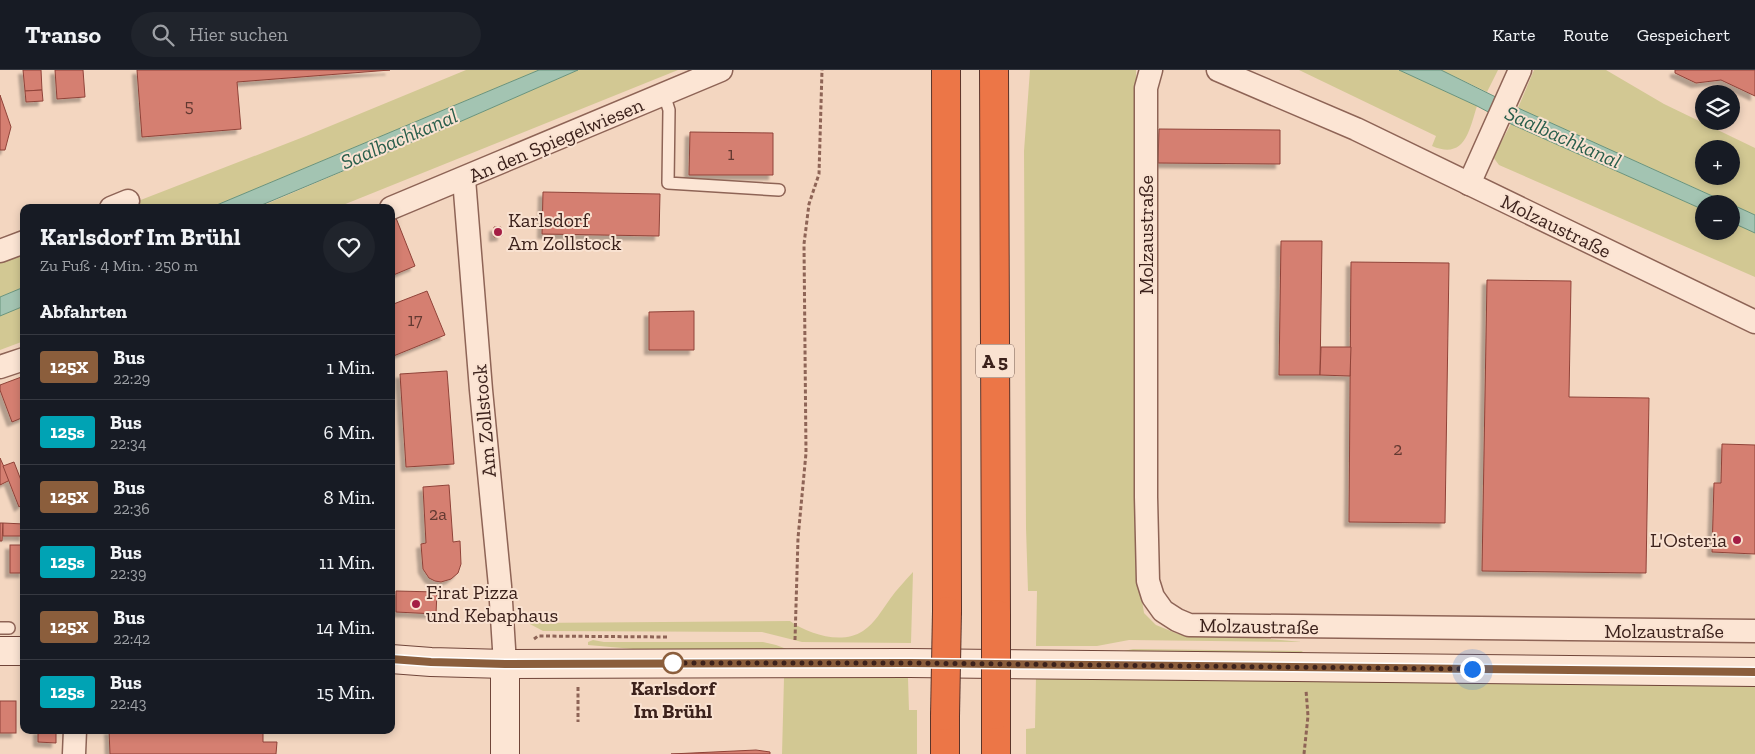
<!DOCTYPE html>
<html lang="de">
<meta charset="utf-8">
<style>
:root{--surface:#171b24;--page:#20242c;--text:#f1f3f6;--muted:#9ea1a6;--line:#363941}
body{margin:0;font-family:"Zilla Slab",serif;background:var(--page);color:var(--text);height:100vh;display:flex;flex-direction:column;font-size:19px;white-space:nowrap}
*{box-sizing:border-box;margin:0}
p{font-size:16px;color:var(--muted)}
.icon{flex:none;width:28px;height:28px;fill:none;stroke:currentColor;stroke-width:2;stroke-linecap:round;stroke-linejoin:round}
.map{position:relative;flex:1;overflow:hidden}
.panel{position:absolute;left:20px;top:134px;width:375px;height:530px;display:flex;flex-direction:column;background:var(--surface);border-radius:10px;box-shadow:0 2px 8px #0003}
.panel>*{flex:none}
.badge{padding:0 10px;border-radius:4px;font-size:18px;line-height:32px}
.controls{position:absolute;left:1695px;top:15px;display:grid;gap:10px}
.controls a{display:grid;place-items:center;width:45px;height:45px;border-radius:50%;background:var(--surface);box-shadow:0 2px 8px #0003;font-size:25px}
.you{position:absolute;width:25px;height:25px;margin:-12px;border:4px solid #fff;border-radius:50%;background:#1a73e8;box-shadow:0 0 0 8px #1a73e833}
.map>.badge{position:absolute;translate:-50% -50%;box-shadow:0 0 0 2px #fff}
h2{padding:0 20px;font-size:19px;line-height:45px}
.round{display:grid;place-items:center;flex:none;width:52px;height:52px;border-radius:26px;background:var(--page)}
.summary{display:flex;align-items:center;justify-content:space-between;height:85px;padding:0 20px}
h1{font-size:24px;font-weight:800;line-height:38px}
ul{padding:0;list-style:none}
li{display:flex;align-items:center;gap:15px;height:65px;padding:0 20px;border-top:1px solid var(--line)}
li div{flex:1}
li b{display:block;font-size:19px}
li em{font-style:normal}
li .badge{min-width:55px;font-weight:700;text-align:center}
header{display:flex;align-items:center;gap:30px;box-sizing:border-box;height:70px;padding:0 25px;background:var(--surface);border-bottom:1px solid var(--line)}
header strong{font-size:24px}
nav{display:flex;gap:28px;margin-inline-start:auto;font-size:18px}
.search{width:350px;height:45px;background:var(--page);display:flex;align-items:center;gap:12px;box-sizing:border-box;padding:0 18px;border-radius:28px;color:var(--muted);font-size:19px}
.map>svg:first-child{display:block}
.green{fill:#d2c893;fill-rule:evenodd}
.water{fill:#a3c4b2;stroke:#69947d}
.building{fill:#d57f71;stroke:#904339;filter:url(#shadow)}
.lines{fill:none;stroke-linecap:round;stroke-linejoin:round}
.lane-casing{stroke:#8e6456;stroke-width:14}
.street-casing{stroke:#8e6456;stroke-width:25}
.secondary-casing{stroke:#704539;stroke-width:30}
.highway-casing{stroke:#5b342a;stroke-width:30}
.path{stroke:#8e6456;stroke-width:3;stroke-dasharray:4 2.5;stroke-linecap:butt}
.lane{stroke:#fce5d4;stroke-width:11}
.street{stroke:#fce5d4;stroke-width:22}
.secondary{stroke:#fce5d4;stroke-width:28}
.highway{stroke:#ec7647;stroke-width:28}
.highway-bridge-casing{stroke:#5b342a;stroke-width:30;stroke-linecap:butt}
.highway-bridge{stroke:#ec7647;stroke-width:28}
.line-casing{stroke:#fff;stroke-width:11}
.line{stroke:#8b5e3c;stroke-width:8}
.walk{stroke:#3c221c;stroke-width:5;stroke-dasharray:0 9}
.poi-dot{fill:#a41e45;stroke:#f9e2d1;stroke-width:2}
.stop-dot{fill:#fff;stroke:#8b5e3c;stroke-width:2.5}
.labels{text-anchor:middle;stroke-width:4;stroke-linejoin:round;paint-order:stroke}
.number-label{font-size:18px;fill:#623931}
.shield{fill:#f9e2d1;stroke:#755c52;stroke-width:1}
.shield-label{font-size:19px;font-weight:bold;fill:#3c221c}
.street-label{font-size:20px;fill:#3c221c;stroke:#f9e2d1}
.poi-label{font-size:20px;fill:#3c221c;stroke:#f9e2d1;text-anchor:start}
.stop-label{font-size:20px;font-weight:bold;fill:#3c221c;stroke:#f9e2d1}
.water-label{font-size:21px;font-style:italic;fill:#295e4c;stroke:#f9e2d1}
</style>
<header>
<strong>Transo</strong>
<div class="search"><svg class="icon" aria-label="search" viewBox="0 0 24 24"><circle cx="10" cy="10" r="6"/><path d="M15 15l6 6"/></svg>Hier suchen</div>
<nav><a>Karte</a><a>Route</a><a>Gespeichert</a></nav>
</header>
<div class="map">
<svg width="1755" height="684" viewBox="0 0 1755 684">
<defs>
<filter id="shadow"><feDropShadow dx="-4.5" dy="4.5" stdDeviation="1" flood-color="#0004"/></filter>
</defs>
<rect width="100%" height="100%" fill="#f3d6c0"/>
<!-- green -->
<g class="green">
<polygon points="466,0 539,0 212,137 120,138 306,66"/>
<polygon points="578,0 678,0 338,137 257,138 457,53"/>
<polygon points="1030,0 1136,0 1139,161 1139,512 1144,543 1156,555 1178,564 1225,565 1302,572 1129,570 1097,576 1036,576 1037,521 1028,521 1026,458 1024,81"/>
<path d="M1299 0H1399L1477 36C1469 61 1465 90 1432 76L1436 66Z"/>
<polygon points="1441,0 1498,0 1487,22"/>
<path d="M1534 0H1606L1664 34 1755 78V145L1518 38ZM1704 79H1731V106H1704Z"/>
<polygon points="1511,54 1704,140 1704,161 1731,161 1731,152 1755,163 1755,207 1499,95 1493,87"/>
<polygon points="24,179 24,217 0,227 0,189"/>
<polygon points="24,236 24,271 0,280 0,246"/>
<path d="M913 502 911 573 802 572 762 562 543 561 528 553 790 551C808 564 842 575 863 561 875 553 882 540 890 529 897 519 905 511 913 502Z"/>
<polygon points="593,570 604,572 763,572 776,575 797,583 656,581 588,575 588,572"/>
<polygon points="1133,579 1303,581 1298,585 1110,584"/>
<polygon points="1036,606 1428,613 1755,614 1755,684 1026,684 1026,659 1035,658"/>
<polygon points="784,608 908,608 909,640 917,640 917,684 782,684"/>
</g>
<!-- water -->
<g class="water">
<polygon points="539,0 578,0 457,53 257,137 212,137"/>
<polygon points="1399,0 1441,0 1518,38 1730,134 1704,134 1704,140 1511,54 1477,36"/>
<polygon points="1731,134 1755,145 1755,163 1731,152"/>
<polygon points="24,217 24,236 0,246 0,227"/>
</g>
<!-- building -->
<g class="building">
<polygon points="23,0 41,0 42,20 25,21"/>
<polygon points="55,0 83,0 85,27 57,29"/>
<polygon points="137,0 390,0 237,12 241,59 142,67"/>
<polygon points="1675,0 1755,0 1755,26 1721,10 1696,13 1675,3"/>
<polygon points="42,20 43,31 26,32 25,21"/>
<polygon points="0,25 11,57 5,80 0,80"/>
<polygon points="1159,59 1280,60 1280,94 1158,93"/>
<polygon points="690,62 773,63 773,105 689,105"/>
<polygon points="543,122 660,124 659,166 542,164"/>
<polygon points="396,148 415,196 391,206 391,150"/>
<polygon points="494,157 501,157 502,166 494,167"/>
<polygon points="1281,171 1322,171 1320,305 1279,305"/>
<polygon points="1351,192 1449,193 1445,453 1349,452"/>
<polygon points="1487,210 1571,211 1569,327 1649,328 1646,503 1482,501"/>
<polygon points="427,221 445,265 391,287 391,235"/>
<polygon points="694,241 694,280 649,280 649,242"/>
<polygon points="1321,277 1351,277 1350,306 1320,305"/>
<polygon points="447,301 454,394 406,397 400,304"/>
<polygon points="24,306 24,347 12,352 0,320 0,315"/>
<polygon points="1722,374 1755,375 1755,484 1712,482 1714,413 1721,413"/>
<polygon points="0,388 10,410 0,415"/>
<polygon points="14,392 24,418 24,433 19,437 3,396"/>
<polygon points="449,415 453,472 460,471 461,494 458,503 451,509 441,512 435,511 429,508 423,499 421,474 426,473 423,417"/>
<polygon points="0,453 3,453 2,471 0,471"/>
<polygon points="3,453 24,454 24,466 3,466"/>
<rect x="10" y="475" width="14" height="28"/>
<polygon points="396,521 437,522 436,544 396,542"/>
<rect x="0" y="631" width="16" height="32"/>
<polygon points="38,660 56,660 56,673 38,672"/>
<polygon points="109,660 263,660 263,672 277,672 276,684 110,684"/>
<polygon points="756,680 770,682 770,684 671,684"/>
</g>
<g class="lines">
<!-- lane casing -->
<g class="lane-casing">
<g id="lane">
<polyline points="664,24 669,40 668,113 779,120"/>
<polyline points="0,558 9,558"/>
</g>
</g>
<!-- street casing -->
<g class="street-casing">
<g id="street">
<polyline points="1151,0 1146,18 1146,427 1148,511 1153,527 1163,541 1177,550 1189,555 1755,561"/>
<polyline points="1218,0 1356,59 1755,252"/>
<polyline points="464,109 481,320 500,516 505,594"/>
<polyline points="1469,114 1520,0"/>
<polyline points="111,138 128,131"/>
<polyline points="391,138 721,0"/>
<polyline points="0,181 24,172"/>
<polyline points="0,297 24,289"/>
<polyline points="74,684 75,660"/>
</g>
</g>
<!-- secondary casing -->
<g class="secondary-casing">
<g id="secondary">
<polyline points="0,581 24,581"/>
<polyline points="391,589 431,592 505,594 910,593 1755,602"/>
<polyline points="505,684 505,594"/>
</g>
</g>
<!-- highway casing -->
<g class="highway-casing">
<g id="highway">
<polyline points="946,0 947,541"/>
<polyline points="994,0 996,544"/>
<polyline points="996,645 996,684"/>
<polyline points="945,646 945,684"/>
</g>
</g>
<!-- path -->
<g class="path">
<polyline points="534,569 538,566 669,567"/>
<polyline points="795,570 798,468 806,383 804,174 809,134 819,104 822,0"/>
<polyline points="578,617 578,652"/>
<polyline points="1304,684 1308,646 1306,620"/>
</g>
<!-- lane -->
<use href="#lane" class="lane"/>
<!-- street -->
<use href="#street" class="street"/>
<!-- secondary -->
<use href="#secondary" class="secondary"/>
<!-- highway -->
<use href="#highway" class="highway"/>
<!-- highway-bridge casing -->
<g class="highway-bridge-casing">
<g id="highway-bridge">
<polyline points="996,645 996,544"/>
<polyline points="945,646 947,541"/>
</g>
</g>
<!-- highway-bridge -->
<use href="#highway-bridge" class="highway-bridge"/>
</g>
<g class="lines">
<!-- line casing -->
<g class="line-casing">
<polyline id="line" points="391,589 431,592 505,594 910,593 1755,602"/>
</g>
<!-- line -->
<use href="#line" class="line"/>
<!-- walk -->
<polyline class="walk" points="673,593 670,593 910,593 1472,599"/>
</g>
<!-- markers -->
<g class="poi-dot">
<circle cx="498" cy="162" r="5"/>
<circle cx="1737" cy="470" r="5"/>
<circle cx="416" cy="534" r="5"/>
</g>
<circle class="stop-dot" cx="673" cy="593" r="10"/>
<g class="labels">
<!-- number labels -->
<g class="number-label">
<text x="189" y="42">5</text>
<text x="731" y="90">1</text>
<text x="415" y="256">17</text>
<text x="1398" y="385">2</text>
<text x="438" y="450">2a</text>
</g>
<!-- shield labels -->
<rect class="shield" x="976" y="274.5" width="38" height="33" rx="4"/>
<g class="shield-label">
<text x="995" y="298">A 5</text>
</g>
<!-- street labels -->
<g class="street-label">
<text transform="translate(556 70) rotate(-23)" y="7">An den Spiegelwiesen</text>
<text transform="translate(1556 156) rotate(26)" y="7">Molzaustraße</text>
<text transform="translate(1146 165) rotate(-90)" y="7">Molzaustraße</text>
<text transform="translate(484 351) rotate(-95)" y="7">Am Zollstock</text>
<text transform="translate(1259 556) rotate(1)" y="7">Molzaustraße</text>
<text x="1664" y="568">Molzaustraße</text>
</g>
<!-- poi labels -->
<g class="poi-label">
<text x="508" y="157">Karlsdorf<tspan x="508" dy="23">Am Zollstock</tspan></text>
<text x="1727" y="477" text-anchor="end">L'Osteria</text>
<text x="426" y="529">Firat Pizza<tspan x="426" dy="23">und Kebaphaus</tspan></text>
</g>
<!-- stop labels -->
<g class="stop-label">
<text x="673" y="625">Karlsdorf<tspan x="673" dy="23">Im Brühl</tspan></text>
</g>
<!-- water labels -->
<g class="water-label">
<text transform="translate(1563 67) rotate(24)" y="7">Saalbachkanal</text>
<text transform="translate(399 69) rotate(-23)" y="7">Saalbachkanal</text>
</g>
</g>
</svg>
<div class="controls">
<a><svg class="icon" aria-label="layers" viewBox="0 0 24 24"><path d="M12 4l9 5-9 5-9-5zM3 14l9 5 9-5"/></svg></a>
<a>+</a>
<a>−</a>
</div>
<div class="you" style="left:1472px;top:599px"></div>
<section class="panel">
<div class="summary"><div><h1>Karlsdorf Im Brühl</h1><p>Zu Fuß · 4 Min. · 250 m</p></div><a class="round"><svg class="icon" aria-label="heart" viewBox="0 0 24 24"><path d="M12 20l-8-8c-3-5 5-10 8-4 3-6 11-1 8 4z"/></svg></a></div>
<h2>Abfahrten</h2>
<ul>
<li><span class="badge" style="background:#8b5e3c;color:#fff">125X</span><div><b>Bus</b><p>22:29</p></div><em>1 Min.</em></li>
<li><span class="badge" style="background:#00a3b4;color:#fff">125s</span><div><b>Bus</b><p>22:34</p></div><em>6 Min.</em></li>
<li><span class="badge" style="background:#8b5e3c;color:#fff">125X</span><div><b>Bus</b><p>22:36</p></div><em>8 Min.</em></li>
<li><span class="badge" style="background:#00a3b4;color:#fff">125s</span><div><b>Bus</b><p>22:39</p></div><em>11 Min.</em></li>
<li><span class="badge" style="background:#8b5e3c;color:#fff">125X</span><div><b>Bus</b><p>22:42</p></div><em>14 Min.</em></li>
<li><span class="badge" style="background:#00a3b4;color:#fff">125s</span><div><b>Bus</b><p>22:43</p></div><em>15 Min.</em></li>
</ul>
</section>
</div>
